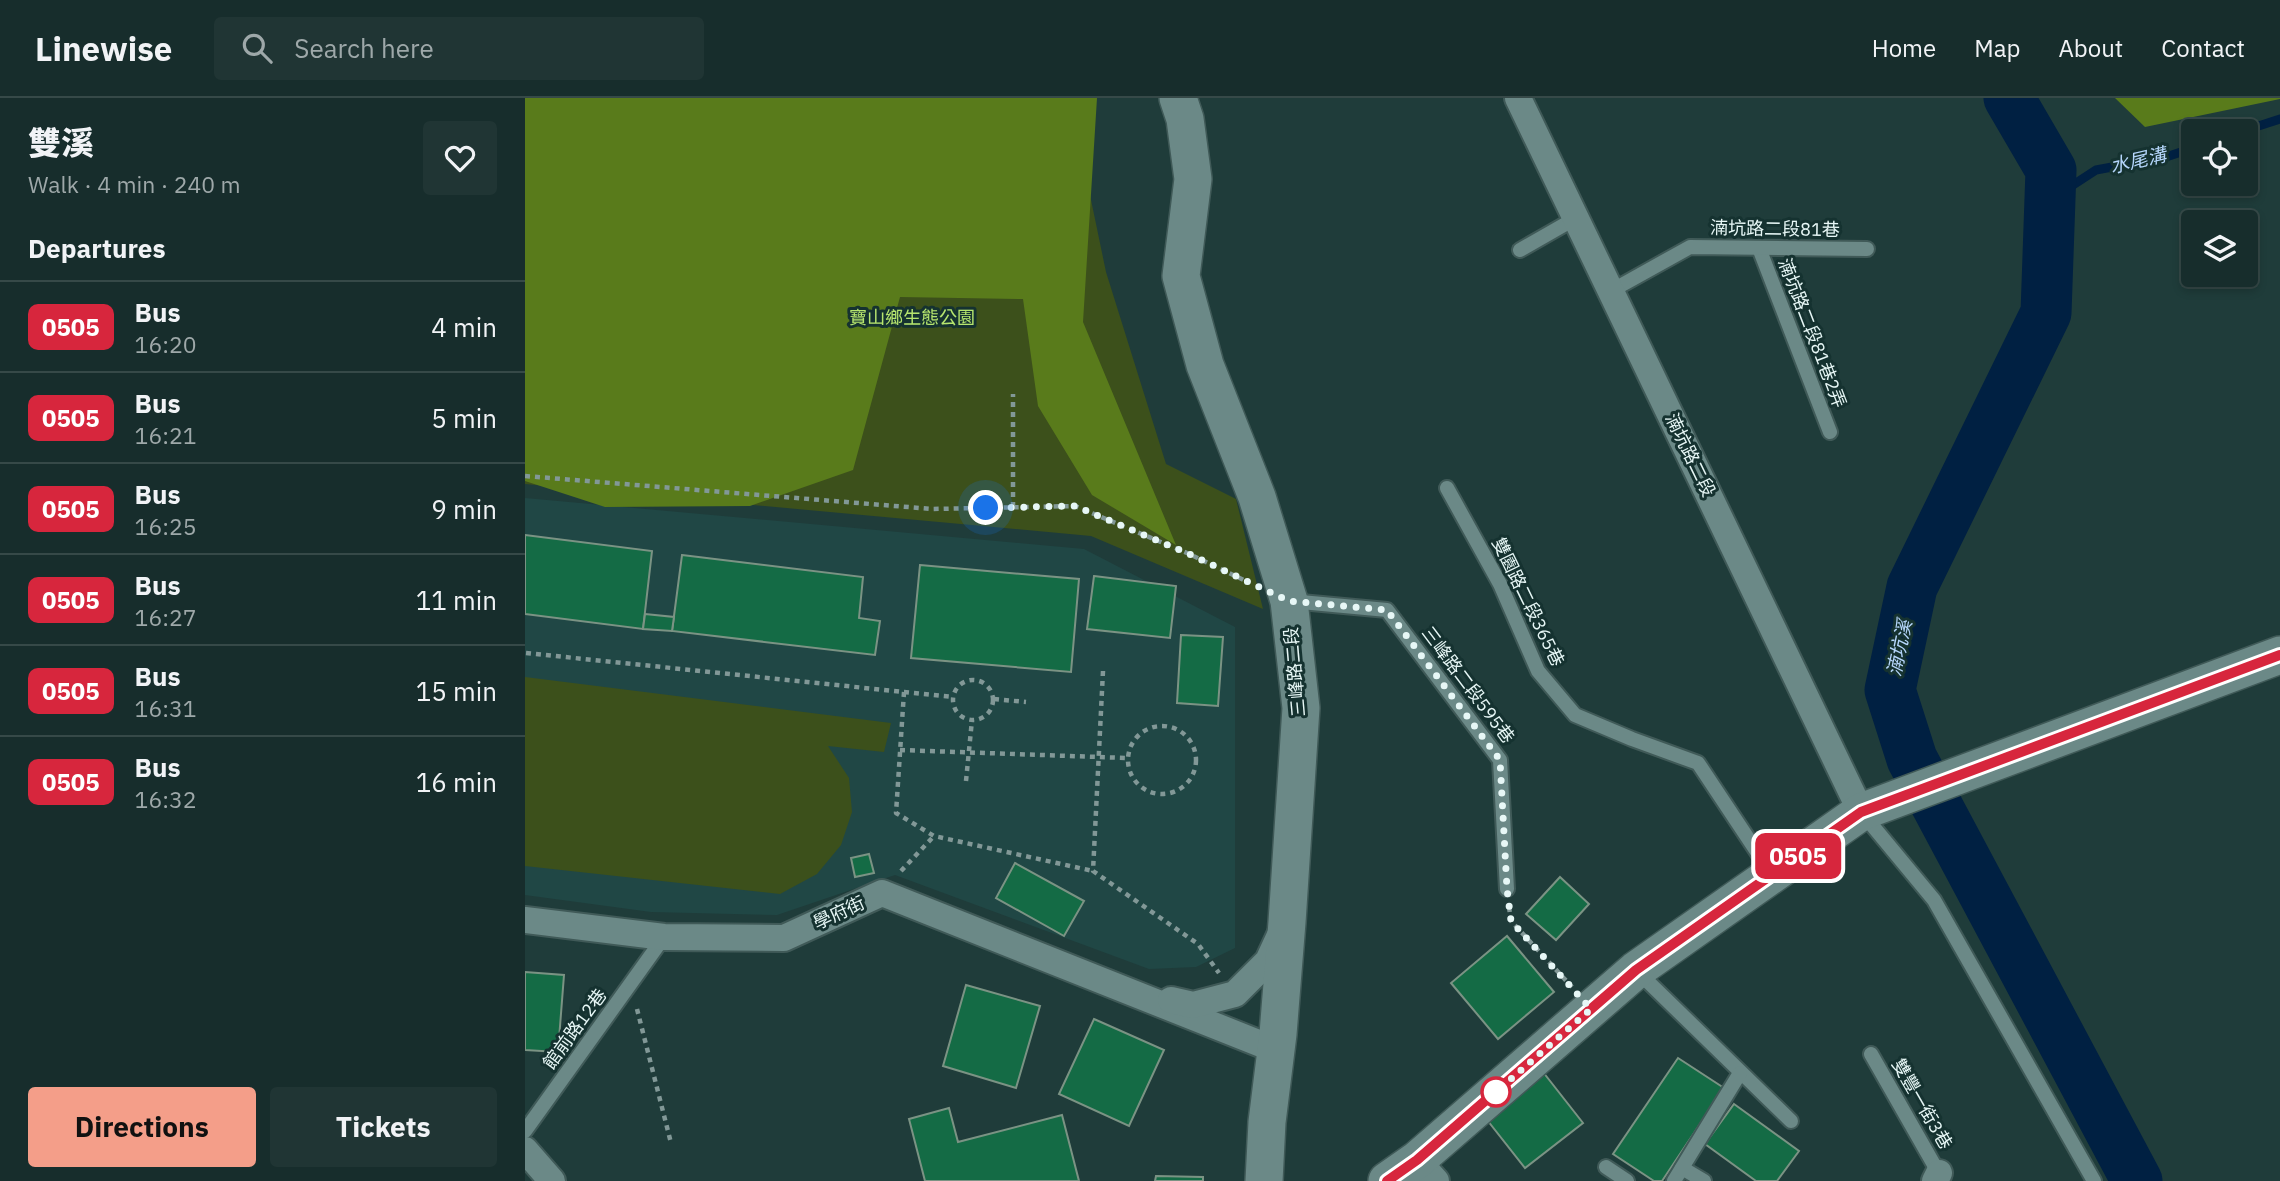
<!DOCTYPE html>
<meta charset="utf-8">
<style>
:root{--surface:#172d2c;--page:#203534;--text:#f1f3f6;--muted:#9ea8a9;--line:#364948;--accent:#f49e89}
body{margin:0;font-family:"IBM Plex Sans","Noto Sans TC",sans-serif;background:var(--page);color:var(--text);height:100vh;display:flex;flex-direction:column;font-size:26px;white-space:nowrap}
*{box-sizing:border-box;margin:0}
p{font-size:23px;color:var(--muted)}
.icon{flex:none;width:38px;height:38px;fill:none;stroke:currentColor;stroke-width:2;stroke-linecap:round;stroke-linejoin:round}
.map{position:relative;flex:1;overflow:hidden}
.details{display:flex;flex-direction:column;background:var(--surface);width:525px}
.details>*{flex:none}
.badge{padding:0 14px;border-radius:10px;font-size:24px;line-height:46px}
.buttons{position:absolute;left:1656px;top:21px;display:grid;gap:14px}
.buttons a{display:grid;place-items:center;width:77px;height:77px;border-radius:7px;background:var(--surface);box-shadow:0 4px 10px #0003,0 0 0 2px var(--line);font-size:35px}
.you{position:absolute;width:35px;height:35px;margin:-18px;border:5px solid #fff;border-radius:50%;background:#1a73e8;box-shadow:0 0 0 10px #1a73e833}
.map>.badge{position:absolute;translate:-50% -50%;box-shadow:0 0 0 4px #fff}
h2{padding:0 28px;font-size:26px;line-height:63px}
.round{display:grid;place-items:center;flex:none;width:74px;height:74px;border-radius:7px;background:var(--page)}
.headline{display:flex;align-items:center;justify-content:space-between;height:119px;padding:0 28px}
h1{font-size:33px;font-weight:800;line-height:52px}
.action{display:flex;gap:14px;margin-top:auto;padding:14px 28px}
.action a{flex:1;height:80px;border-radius:7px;background:var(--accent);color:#111;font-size:28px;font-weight:800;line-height:80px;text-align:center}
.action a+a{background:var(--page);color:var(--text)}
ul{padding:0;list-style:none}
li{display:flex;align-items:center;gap:21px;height:91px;padding:0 28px;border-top:2px solid var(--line)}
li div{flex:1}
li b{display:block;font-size:26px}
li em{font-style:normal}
li .badge{min-width:77px;font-weight:700;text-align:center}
header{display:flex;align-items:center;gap:42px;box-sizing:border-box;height:98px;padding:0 35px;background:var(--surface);border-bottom:2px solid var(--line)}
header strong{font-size:33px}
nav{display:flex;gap:38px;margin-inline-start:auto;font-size:24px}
.search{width:490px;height:63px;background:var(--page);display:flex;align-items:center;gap:18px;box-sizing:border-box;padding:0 24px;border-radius:7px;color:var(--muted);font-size:26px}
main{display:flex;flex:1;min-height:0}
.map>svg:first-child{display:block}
.built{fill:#204745}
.green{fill:#3c501b}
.forest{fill:#597b1b}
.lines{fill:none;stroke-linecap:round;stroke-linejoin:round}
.stream{stroke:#002042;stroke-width:9}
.river{stroke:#002042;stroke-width:51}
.building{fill:#146b45;stroke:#7b9384;stroke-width:2}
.lane-casing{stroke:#405a58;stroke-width:18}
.street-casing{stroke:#405a58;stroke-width:30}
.secondary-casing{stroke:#405a58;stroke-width:40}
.path{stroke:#829897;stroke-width:4.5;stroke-dasharray:5 5;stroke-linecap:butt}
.lane{stroke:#6b8987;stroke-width:14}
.street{stroke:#6b8987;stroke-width:26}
.secondary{stroke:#6b8987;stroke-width:37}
.line-casing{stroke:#fff;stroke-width:16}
.line{stroke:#d7263d;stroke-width:10}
.walk{stroke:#e7f7f6;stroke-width:7;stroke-dasharray:0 12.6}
.stop-dot{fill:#fff;stroke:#d7263d;stroke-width:3.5}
.labels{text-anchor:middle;stroke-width:6;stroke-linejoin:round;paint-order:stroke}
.street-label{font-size:18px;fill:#e7f7f6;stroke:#153230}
.park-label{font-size:18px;fill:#b6e56e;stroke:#153230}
.water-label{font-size:19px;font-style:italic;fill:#b5d6fb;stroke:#153230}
</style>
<header>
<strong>Linewise</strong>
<div class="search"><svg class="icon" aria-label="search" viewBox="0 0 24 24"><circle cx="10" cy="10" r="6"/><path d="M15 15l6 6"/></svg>Search here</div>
<nav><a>Home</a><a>Map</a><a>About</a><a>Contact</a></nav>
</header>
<main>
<section class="details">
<div class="headline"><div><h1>雙溪</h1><p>Walk · 4 min · 240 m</p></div><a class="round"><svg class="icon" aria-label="heart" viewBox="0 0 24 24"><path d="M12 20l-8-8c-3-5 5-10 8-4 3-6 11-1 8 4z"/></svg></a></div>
<h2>Departures</h2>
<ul>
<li><span class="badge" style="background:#d7263d;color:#fff">0505</span><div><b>Bus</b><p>16:20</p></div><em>4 min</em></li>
<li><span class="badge" style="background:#d7263d;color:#fff">0505</span><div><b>Bus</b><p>16:21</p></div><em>5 min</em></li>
<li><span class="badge" style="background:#d7263d;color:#fff">0505</span><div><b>Bus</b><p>16:25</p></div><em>9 min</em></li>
<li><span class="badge" style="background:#d7263d;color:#fff">0505</span><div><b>Bus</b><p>16:27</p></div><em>11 min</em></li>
<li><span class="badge" style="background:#d7263d;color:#fff">0505</span><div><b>Bus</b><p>16:31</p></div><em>15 min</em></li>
<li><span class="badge" style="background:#d7263d;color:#fff">0505</span><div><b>Bus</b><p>16:32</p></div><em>16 min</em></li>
</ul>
<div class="action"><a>Directions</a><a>Tickets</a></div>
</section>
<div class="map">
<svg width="1755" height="1083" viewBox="0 0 1755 1083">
<rect width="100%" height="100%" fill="#1f3c3a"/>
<!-- built -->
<polygon class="built" points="0,400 559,451 710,529 710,850 671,869 624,871 370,777 252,817 126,814 0,797"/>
<!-- green -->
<g class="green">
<polygon points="0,0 188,0 549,20 581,174 641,366 711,401 738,511 566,438 0,386"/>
<polygon points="0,579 366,625 359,654 303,648 324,680 327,714 316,747 292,776 255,796 0,768"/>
</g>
<!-- forest -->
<g class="forest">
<polygon points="0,0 572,0 558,224 651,447 567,397 513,308 498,201 375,199 328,372 225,408 80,409 0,383"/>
<polygon points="1590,0 1755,0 1755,1 1620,29"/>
</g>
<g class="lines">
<!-- stream -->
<g class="stream">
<polyline points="1718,33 1755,21"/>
<polyline points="1525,102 1571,72 1641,59 1668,50"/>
</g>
<!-- river -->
<polyline class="river" points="1484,0 1526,72 1521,215 1387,489 1365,592 1387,661 1612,1083"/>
</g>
<!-- building -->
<g class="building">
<polygon points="0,437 127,453 118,531 0,516"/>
<polygon points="157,457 338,479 334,520 355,523 350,557 147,533"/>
<polygon points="395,467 554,481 546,574 386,560"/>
<polygon points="569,478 651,488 645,540 562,531"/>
<polygon points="120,516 149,519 147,533 118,531"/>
<polygon points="656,537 698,539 693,608 652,605"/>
<polygon points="344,756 349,775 330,779 326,760"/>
<polygon points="490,765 559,803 539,838 471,800"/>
<polygon points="1035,779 1064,806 1031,842 1001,816"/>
<polygon points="982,838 1029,894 973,941 926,885"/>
<polygon points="0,874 39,877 33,954 0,952"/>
<polygon points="441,887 515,908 491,990 418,968"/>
<polygon points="569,921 639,952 604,1028 534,996"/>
<polygon points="1153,960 1199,990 1137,1083 1129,1083 1088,1056"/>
<polygon points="1018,974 1058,1025 1000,1070 959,1018"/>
<polygon points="1209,1006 1274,1053 1252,1083 1231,1083 1180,1046"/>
<polygon points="424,1010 433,1044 537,1017 554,1083 400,1083 384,1021"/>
<polygon points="631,1078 678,1079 678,1083 630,1083"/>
</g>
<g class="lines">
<!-- lane casing -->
<g class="lane-casing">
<g id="lane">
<polyline points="1234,150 1305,334"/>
<polyline points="995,152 1051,120"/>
<polyline points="1086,193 1165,149 1342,151"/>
<polyline points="922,390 975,486 1013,573 1050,617 1107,641 1173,665 1246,775"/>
<polyline points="765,503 862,512 975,662 982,791"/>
<polyline points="1337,715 1409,802 1569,1083"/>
<polyline points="1112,873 1266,1023"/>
<polyline points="1346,956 1416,1079"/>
<polyline points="0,1033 139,839"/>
<polyline points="1081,1069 1102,1083"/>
<polyline points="1157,1070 1179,1083"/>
<polyline points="1149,1083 1215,975"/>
</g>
</g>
<!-- street casing -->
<g class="street-casing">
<g id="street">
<polyline points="993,0 1336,714"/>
<polyline points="0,822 139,839 259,840 357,795 751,952"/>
<polyline points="646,902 668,907 710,896 743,863 756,835"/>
<polyline points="0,1052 27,1083"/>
<polyline points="892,1062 911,1083"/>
<polyline points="1410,1083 1414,1075"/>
</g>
</g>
<!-- secondary casing -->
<g class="secondary-casing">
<g id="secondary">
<polyline points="653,0 660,21 668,81 656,178 680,267 732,399 764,503 776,610 762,824 753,936 742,1024 739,1083"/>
<polyline points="862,1083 892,1062 1111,872 1336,714 1755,557"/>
</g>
</g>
<!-- path -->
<g class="path">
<polyline points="0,378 407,411 550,408 662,455 725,485"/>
<polyline points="488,409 488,296"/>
<polyline points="1,555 379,594 371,715 409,738 568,773"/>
<polyline points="578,573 568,773 673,846 694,875"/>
<circle cx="448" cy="602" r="20"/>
<polyline points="379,594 428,599"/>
<polyline points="469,601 501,604"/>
<circle cx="637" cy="662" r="34"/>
<polyline points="375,652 602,660"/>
<polyline points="441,683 447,622"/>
<polyline points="376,773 409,738"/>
<polyline points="984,809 986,823 1047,889"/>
<polyline points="112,911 146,1045"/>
</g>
<!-- lane -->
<use href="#lane" class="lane"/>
<!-- street -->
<use href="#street" class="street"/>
<!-- secondary -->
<use href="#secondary" class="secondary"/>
</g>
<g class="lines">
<!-- line casing -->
<g class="line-casing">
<polyline id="line" points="862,1083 892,1062 1111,872 1336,714 1755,557"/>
</g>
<!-- line -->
<use href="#line" class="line"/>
<!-- walk -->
<polyline class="walk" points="461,410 550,408 662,455 764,503 862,512 975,662 982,791 986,823 1066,911 971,994"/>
</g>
<!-- markers -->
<circle class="stop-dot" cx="971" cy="994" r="14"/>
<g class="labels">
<!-- street labels -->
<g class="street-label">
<text transform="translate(1250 131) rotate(1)" y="6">湳坑路二段81巷</text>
<text transform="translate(1287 235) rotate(69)" y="6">湳坑路二段81巷2弄</text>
<text transform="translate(1165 357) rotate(64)" y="6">湳坑路二段</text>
<text transform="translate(1003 504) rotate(64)" y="6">雙園路二段365巷</text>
<text transform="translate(770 574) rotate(-95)" y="6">三峰路二段</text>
<text transform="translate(943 587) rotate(53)" y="6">三峰路二段595巷</text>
<text transform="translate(314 815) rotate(-25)" y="6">學府街</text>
<text transform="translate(50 931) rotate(-54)" y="6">館前路12巷</text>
<text transform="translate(1397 1006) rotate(60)" y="6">雙豐一街3巷</text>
</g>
<!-- park labels -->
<g class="park-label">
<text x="387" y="226">寶山鄉生態公園</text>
</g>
<!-- water labels -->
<g class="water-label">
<text transform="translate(1613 62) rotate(-13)" y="7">水尾溝</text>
<text transform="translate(1374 550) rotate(-78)" y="7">湳坑溪</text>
</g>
</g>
</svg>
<div class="buttons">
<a><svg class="icon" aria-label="locate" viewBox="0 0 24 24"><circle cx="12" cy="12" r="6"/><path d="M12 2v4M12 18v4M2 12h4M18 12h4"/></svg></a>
<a><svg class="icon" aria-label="layers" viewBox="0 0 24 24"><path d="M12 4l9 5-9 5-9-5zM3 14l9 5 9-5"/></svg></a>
</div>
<div class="you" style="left:461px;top:410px"></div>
<b class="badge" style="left:1273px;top:758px;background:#d7263d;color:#fff">0505</b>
</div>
</main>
